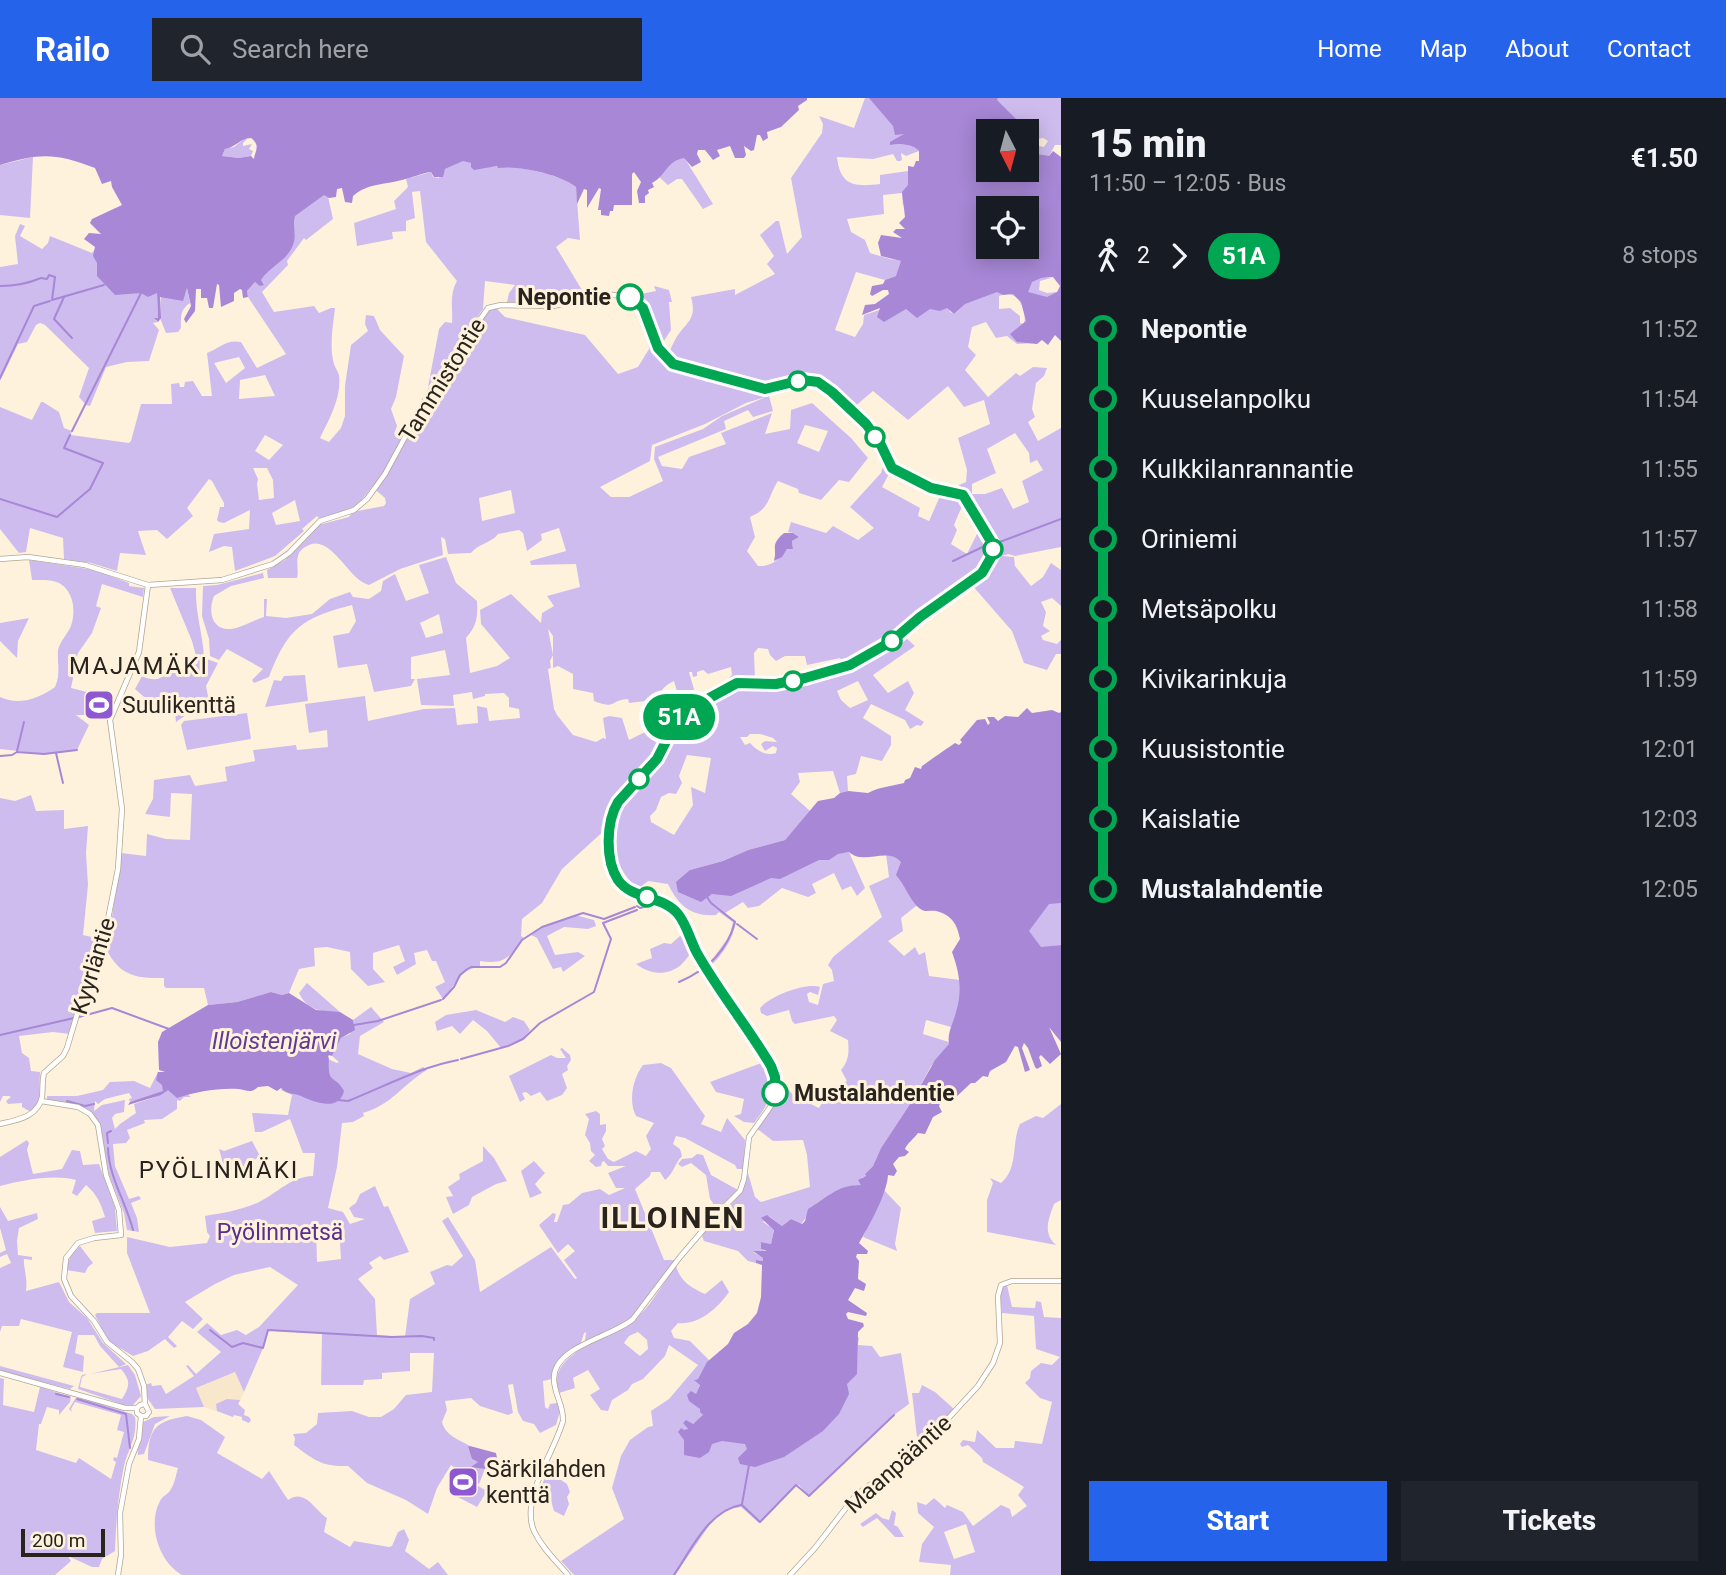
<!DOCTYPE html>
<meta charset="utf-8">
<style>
:root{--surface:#171b24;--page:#20242c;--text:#f1f3f6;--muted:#9ea1a6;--accent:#2563eb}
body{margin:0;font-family:Roboto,sans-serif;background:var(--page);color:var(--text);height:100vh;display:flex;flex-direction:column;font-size:26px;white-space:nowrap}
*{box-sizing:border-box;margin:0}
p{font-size:23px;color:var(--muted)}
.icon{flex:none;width:38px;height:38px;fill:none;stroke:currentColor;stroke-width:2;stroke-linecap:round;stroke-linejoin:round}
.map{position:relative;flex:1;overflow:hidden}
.panel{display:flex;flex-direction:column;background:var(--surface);width:665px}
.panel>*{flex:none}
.badge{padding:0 14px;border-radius:23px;font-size:24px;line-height:46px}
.needle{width:46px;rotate:174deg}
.fabs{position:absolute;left:976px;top:21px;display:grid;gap:14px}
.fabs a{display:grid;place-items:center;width:63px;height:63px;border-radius:0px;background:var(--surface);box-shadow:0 4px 18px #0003;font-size:35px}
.scale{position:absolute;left:21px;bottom:18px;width:84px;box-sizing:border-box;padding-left:7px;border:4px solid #28231c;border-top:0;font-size:19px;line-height:24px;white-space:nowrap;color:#28231c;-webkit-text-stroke:5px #fff2dc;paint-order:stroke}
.map>.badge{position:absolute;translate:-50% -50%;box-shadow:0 0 0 4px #fff}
.legs{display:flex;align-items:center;gap:10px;height:77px;padding:0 28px;font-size:23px}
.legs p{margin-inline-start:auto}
.overview{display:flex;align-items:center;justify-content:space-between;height:119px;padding:0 28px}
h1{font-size:38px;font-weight:800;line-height:52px}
.primary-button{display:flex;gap:14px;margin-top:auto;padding:14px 28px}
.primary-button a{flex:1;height:80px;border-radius:0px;background:var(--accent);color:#fff;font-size:28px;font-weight:800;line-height:80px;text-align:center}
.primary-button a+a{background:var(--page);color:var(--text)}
ul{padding:0 28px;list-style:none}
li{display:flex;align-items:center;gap:24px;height:70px;font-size:26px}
li i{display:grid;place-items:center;width:10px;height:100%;margin:0 9px;background:currentColor}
li i::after{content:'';width:18px;height:18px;margin:-9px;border:5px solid;border-radius:50%;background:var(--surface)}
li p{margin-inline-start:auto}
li:first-child i{background:linear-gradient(#0000 50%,currentColor 0)}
li:last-child i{background:linear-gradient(currentColor 50%,#0000 0)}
header{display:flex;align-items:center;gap:42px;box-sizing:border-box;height:98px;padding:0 35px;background:var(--accent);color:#fff}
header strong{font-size:33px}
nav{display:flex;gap:38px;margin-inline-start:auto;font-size:24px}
.search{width:490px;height:63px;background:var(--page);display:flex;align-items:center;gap:18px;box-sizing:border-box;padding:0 24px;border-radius:0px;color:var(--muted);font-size:26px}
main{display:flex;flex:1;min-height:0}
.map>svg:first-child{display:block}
.built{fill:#f9e7cb}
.green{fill:#cfbcef;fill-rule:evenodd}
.water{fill:#a787d6;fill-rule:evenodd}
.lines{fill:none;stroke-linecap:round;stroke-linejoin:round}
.stream{stroke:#a787d6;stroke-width:2}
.minor-casing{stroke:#b2a591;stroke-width:6}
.minor{stroke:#fff;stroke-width:4.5}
.line-1-casing{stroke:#fff;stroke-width:16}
.line-1{stroke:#00a651;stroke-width:10}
.stop-1-dot{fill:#fff;stroke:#00a651;stroke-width:3.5}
.labels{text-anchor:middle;stroke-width:6;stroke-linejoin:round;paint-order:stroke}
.stop-label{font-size:23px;font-weight:bold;fill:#28231c;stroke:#fff2dc;text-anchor:end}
.street-label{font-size:23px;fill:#28231c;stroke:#fff2dc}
.poi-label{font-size:23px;fill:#28231c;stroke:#fff2dc;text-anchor:start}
.park-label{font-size:23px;fill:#5a2e8b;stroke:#fff2dc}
.neighbourhood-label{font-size:24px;letter-spacing:2px;fill:#28231c;stroke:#fff2dc}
.water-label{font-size:24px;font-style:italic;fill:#633996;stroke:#fff2dc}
.district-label{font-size:30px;font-weight:bold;letter-spacing:2px;fill:#28231c;stroke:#fff2dc}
</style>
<header>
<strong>Railo</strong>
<div class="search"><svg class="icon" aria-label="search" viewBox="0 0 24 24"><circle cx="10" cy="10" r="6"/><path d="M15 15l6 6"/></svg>Search here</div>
<nav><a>Home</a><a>Map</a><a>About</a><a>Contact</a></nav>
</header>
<main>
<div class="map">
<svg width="1061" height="1477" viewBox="0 0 1061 1477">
<rect width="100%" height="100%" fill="#fff2dc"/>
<!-- built -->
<polygon class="built" points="235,1274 244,1294 233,1319 204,1309 196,1290"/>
<!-- green -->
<g class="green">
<path d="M865 0H879L887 6 919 53 906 58 901 55 902 62 900 63H897L893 56 873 61 837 59C840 88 855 89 880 86V77L908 73V68L913 70 916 63H919V55L922 60 903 108 902 95 883 97 884 116 847 121 851 134 865 142 870 155 890 161 926 167 885 182 856 174 835 232 855 239 863 226 864 217 941 192 950 214 954 216C964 209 968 197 979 189L1005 196 999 198V211L1010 210 1020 218V225L1024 226C1027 216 1021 198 1009 196L1030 179 1051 180 1040 183 1039 192 1047 195 1057 194 1035 245 1017 246 1007 238 996 240 986 224 972 229 968 249 976 257 965 272 988 299 1016 275 1020 278 1033 269 1047 270 1044 278 1036 285 1032 311 1035 319 1028 324 1038 343 1061 330V449L1015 458 1008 456 1002 458 1014 459 1015 468 1031 488 1043 479 1051 465 1061 472V508L1052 500 1041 504 1046 514 1043 528 1050 533 1041 538 1043 542 1057 546 1061 542V556H1056L1047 572 1024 565 1012 533 971 486C1011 452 994 435 966 399V394L960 393 959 387 966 384 967 372 958 340 990 326 984 302 964 309 948 288 908 322 873 293 853 310 828 288 818 282 799 279 771 288 667 259C670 253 672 247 675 242 684 225 698 223 691 199L735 191V197L775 176 767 166 774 158 760 137 776 123H779L787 156 802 139 791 80 822 35 823 26 819 18 854 30ZM1015 335 1029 355 1030 365 1037 362 1043 372 1022 383 1029 404 1013 411 1002 390 985 396H972V386L996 375 987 351Z"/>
<polygon points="998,0 1061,0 1061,47 1055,47 1049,58 1039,62 1033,47 1044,49 1048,43 1043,40 1031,42 1027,33 1014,33 996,2"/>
<polygon points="244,41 247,41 243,45 243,48 252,46 249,51 253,53 251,58 239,60 222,58 225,51 234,49"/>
<polygon points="682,56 713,106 703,111 682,81 677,81 668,87 658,78 656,66"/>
<polygon points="33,59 30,120 0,117 0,67"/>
<path d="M464 62 471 65 476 71C499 63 557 74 576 89L580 142 568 140 556 149 585 197 544 206 507 204 509 195 515 187 485 183 483 211 428 289 439 231 445 224 452 225C453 210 449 197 457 183L426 144 420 93 412 94 415 120 406 123V133L392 134 393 141 357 148 354 125 396 111 394 103 408 89 406 81 431 74 433 79 439 80 445 71Z"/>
<path d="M327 94 333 121 306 142 304 140 287 163 288 167 262 194 274 214 314 208 319 215 331 210H335C333 228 329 249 334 266 335 270 338 273 339 277 342 299 329 322 320 340L329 344 341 330 345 318V288L351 247 368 233 365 226 366 217 374 218 380 232 404 258 396 299 391 311 397 328 394 336 407 341 430 296 485 215 497 209 498 212 505 219 585 237 618 276 638 269 649 251 647 225C657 263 666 269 702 279L706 284C724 280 755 293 776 293 786 293 797 286 809 284L769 298 773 313 753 319 748 312 724 323 726 331 658 359 662 368 682 371 689 359 726 346 721 335 772 315 765 336 790 331 791 312 812 305 851 340 868 360 849 384 839 382 821 402 799 395 798 391 778 383C767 400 771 410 750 419L755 439 747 453 758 468C771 469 780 461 787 451H793L792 443 799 439 793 435 788 434 791 424 826 435 833 428 858 442 874 430 850 409 881 375 885 363 891 372 882 389 920 410 918 418 929 423 941 396C949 392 957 397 965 401L954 427 957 432 951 446 967 456 982 426 991 452 982 471 887 544 848 566 829 572 787 582 758 584 757 582C780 586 819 573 842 565V563L840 560 807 567 805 558H785L776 563 770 557 768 551 758 550 754 555 755 582 740 578 737 582H732L729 580 732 577 731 569 708 576 703 572 697 574V578L693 579 692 574H689L695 595 694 604 686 608 680 604 674 583C661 589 658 597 655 610H662L669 617 675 613 672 608 679 606 683 612 674 622 656 659 613 708 606 731 562 771 542 805 522 821 521 838 524 840C508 859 507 867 480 863V869C460 870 455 888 443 901L435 889 445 884 436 863H432L427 852 414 855 416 866 397 877 393 869 405 863 399 847 373 855V871L385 884 368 888 351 871 350 854 327 849 314 850 315 868 299 871 289 895 282 897 271 894 237 904 208 907 204 890H166L164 888V880C133 881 116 876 104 845L112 819 121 755 146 758 147 736 166 741 190 742 192 696 171 695 170 719 145 716 153 701 154 682 190 677 195 688 227 683 225 669 255 663 253 652 296 647 297 652 328 649 327 632 309 635 305 606 365 598 368 623 424 611 455 610 457 627 478 625 477 608 487 610 489 623 520 620 519 611 509 609V600L504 595 485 596V598L473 601 472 594 453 597 454 608 421 607 417 581 450 577 445 552 411 559V581H415L411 588 374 594 367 566 338 570 333 538 349 535 356 523 352 507C302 520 288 530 269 579L254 585 252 582 263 571 227 551 219 562 210 558 209 541 202 518 203 488 217 487 263 475 264 480 231 488 214 498C208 513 211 532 231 531 241 530 254 522 264 519V501H267L266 518 286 520 312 516 330 501 350 494 353 499 369 501 381 493 383 483 395 476 406 503 429 495 419 467 446 459 456 485 477 503C478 518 477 528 466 540L470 575 497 568 510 560 481 526 480 512 511 496 541 525 542 515 554 508 547 498 580 489 576 466 531 467 530 463 566 453 559 430 541 436 542 442 527 453 523 435 519 432 498 436C492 445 479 445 471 455L448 456 445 441 441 439 443 457 400 471 369 487C349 483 332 437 309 447 305 449 299 452 298 458 296 465 299 472 297 480H268L267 472 285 462 318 427 349 419 352 414 384 408 386 405 385 400 372 389 357 408 320 421 317 418 302 431 304 433 275 458 235 473 232 449 224 448 209 454 214 436 249 431 250 412 224 425 219 424 217 422 220 409H224V405L212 383 209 381 187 410 193 418 167 441 157 432 138 433 146 457 120 455 117 473 91 465 64 461 63 440 30 430 26 454 19 455 0 431V309L32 322 41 304H43L59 314 64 330 72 333 71 337 129 345 131 343 141 306H172L171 286 179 285 180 289H184L185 284 193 283 202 298H212L207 255C220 250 226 241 241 244L257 270 286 256 248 199 247 193 255 184 264 186 259 181 292 118ZM239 259 245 270 226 285 214 265ZM265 277 275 298 239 301 240 282ZM766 299 722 318 703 331 655 349 654 361 663 383 629 399H611L600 389 650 363 652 347 705 326 746 305ZM805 327 828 333 819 354 797 345ZM265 337 283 347 269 362 255 353ZM253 370H267L273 382 274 400 259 402 257 386 258 381ZM511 392 515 415 482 423 479 400ZM295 402 300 423 276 427 272 415ZM439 516 443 535 426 540 420 525ZM548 531 553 538V570L558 568 573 576V591L593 595 594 603C617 612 610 602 628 601L629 605 646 603 647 611 642 613 647 633 629 642 622 620 609 618 603 620 606 641 603 640 596 644 573 637 557 617 554 611 548 571 551 570 550 563 553 557Z"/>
<polygon points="20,126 25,128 20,138 42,151 48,145 50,138 92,155 95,151 157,195 158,220 155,222 158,224 153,225 159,232 149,263 127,264 106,269 90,308 86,307 79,299 89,270 45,227 40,225 36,227 27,244 18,246 0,283 0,169 18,166 15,138"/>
<path d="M654 188 669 192 672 204H669L671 232 660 249C652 229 649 208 631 195L641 196 656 193Z"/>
<path d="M187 190 190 205C180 212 181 218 181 230L178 234 166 235 160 220 161 196 185 197Z"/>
<path d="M29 462 95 472 129 485V488L144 490 143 499 102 486 96 508 101 510 92 535 78 555 71 590 87 594 111 606 107 618 93 613 90 617H76L89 627 77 652 45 656 0 651V599C19 608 38 601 55 589 61 576 57 566 58 552 60 543 67 537 71 528 76 514 74 493 59 485 51 481 40 482 32 482Z"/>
<path d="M170 490H196C195 515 203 536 204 560L218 565 206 588 211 613 186 617 176 624C175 604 169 603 150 604L135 591 142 578C153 583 160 583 168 573L192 569 198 565 192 543Z"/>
<polygon points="29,520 18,543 17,560 0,543 0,525"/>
<path d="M904 538 915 548 873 577 888 595 908 583 914 595 905 612 924 624 921 628 917 627 910 631 905 622 871 606 863 620 891 638V647L882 663 861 658 856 676 847 678 848 693 840 695 833 673 798 675 800 684 791 696 810 713 785 742 748 752 723 763 690 772 849 754 865 790 857 798 851 788 842 792 834 775 812 786 816 795 808 799 782 790 759 808 748 810 743 804 725 815 736 823C733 842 723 855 711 868L709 866 730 837 733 824 719 814 716 817C691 819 678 807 668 786L648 783 638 791C616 773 603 734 618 708 628 691 646 678 658 663L661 664 660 662 674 630 686 615 741 587 786 592 793 587 851 569 899 544ZM858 583 868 602 850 610 841 602 837 593ZM750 636H760L773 640 777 644 765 643 761 646 765 653 773 648 777 650 776 655C766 658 757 653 750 645L745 647 740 639H747ZM687 657 711 660 705 695 691 689 693 707 674 737 651 724 650 718 656 712 661 699 669 695 676 696 682 685 679 678Z"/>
<polygon points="305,577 308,603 265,609 274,582 281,583 284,578"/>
<polygon points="247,615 251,641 187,652 181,627 184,623"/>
<polygon points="31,697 36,713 64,712 64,731 88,728 86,755 88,787 83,837 100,841 93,855 70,936 53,934 19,938 22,955 29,960 31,973 40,974 39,1004 31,1014 22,1009 22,1005 8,1006 6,1003 11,999 9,998 3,998 0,1004 0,700 15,703"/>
<path d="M886 756 901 761 918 809 916 808 901 820 903 833 888 843 904 858 915 849 919 857 925 854 929 878 960 882 962 879 968 904 950 932 951 929 926 922 923 936 952 945 931 968 912 1003 881 1050 873 1068 865 1076 866 1079H862L861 1087C841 1088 829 1096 815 1107 809 1112 806 1121 801 1126L791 1121 782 1128 769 1118 763 1124 774 1131 771 1146 761 1144V1151L768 1154H753L764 1160 763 1163 756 1162V1165L748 1163 738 1153 704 1143 702 1138C717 1117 743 1103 748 1075L755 1099 761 1104 810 1089 807 1057 803 1042 773 1043 756 1030C770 1013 783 1003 777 979L794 998 819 1010 831 990 847 983 841 972C849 963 849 954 848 942L830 933 837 922 834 918 795 926 792 923 789 912 767 918 761 915 760 910C770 898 806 884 820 889L818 897 810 894 807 896 809 904 818 907 823 886 834 883 832 872 828 867 833 859 882 819 869 788 889 779Z"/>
<polygon points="1061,798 1061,847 1046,849 1038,853 1026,828 1040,804"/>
<polygon points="575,817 594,822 596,828 588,831 564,829 547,838 555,857 578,854 585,858 563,874 561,869 553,871 537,840 531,837 542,829"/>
<path d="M680 838 689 842 693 853C689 857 685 863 681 867 666 879 650 876 636 866L652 860 650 851 664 845 671 846Z"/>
<path d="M307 885 340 914C323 915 307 912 299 895Z"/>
<path d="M371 909 384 924 360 938 358 956 392 971 411 975 423 969 427 972C402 987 393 1006 363 1015L364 1018 353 1024 342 1025 337 1069 328 1110 343 1114 350 1126 365 1121 354 1119 349 1110 356 1105 360 1096 375 1088 384 1109 388 1108 409 1154 384 1162 380 1158 369 1165 373 1170 358 1181 375 1201 377 1237 405 1239 410 1201 435 1186 430 1174 447 1167 452 1168 463 1158 442 1123 448 1119 475 1162 480 1194 551 1149 575 1181 577 1180 564 1162 575 1153 568 1146 558 1155 539 1127 553 1115 556 1116 554 1124H557L563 1107 569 1106 582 1095 600 1091 609 1097 625 1090H616L608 1075 626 1068H608L604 1063 602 1064 601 1068 596 1069 589 1063 595 1057 591 1053 590 1045 585 1037 589 1021 585 1016 596 1013 600 1016V1027L606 1026V1033L602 1041 605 1048 602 1051 608 1061 614 1064 636 1053 646 1058 651 1051 646 1038 654 1025 636 1018C628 1003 633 980 643 967L661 965 671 970 705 1018 701 1026 721 1034 727 1020 745 1042 744 1071H737L735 1067 685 1040 676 1038 673 1046 680 1051 682 1058C675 1065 674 1075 665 1082L660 1074H651L650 1078 635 1091 664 1162H676L634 1217 624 1225 585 1243 586 1234 584 1235 581 1245C567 1253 553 1263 552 1281L543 1283 545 1309 548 1311 550 1306 557 1305 560 1313 556 1327 540 1335 534 1326 523 1323 518 1314 513 1286 508 1287 513 1315 508 1317 480 1308 471 1300 445 1303 447 1312 442 1324C446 1338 458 1341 470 1348L468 1350 473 1362 478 1363 476 1369 485 1371 479 1386 451 1367 437 1390 428 1416 406 1402 367 1385 348 1368C322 1369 314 1362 294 1347L295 1340 293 1336 306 1335 317 1326 318 1315 352 1313 369 1319H381L394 1311 406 1297 432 1294 434 1255H410V1273L382 1275V1281L364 1282 363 1287H321L322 1235 269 1232 264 1248 244 1294 235 1274 196 1290 204 1309 155 1311 148 1301 145 1287 151 1285 152 1288 161 1287 166 1296 194 1278 186 1268 188 1267 196 1276 221 1254 197 1234 207 1225 221 1237 237 1232 246 1237 259 1229 298 1187 270 1169 234 1177 215 1186 185 1204 203 1221 193 1231 182 1223 168 1239 177 1248 174 1250 165 1241 148 1253 133 1258 108 1243 95 1217 97 1215H150L127 1155V1139L170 1149 207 1145 210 1138 207 1134 205 1118C224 1115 242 1112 259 1104 279 1094 290 1079 313 1078L315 1055H303L290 1021 262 1034H255L252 1015 288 1017 292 997 281 992 321 958 337 965 339 964 332 958 341 940 350 936 354 927 353 922ZM339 1128 341 1161 317 1164 316 1131Z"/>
<polygon points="476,912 505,924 513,919 524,923 530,932 523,941 501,950 487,933 473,922 460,936 452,928 437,933 435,924 446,917"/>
<polygon points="562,950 570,957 571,962 567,968 568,972 562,976 567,990 562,997 547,1003 540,994 531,998 526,994 522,995 525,1001 520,1004 509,978 551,957 557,960 566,960 560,951"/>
<path d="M767 963C782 985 768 1007 754 1025L744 1024 734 1018 741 1016 744 1001 716 994 710 984Z"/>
<path d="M158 974 191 999H184L180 1003 177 1002V1011L162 1021 144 1022 145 1025 127 1032 130 1040 126 1045 113 1046 115 1068 129 1101 139 1098 141 1101 131 1105 137 1120 139 1134 127 1132 124 1115 109 1077 100 1027 78 1007 47 1002V998H77L103 992 110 984 134 983 150 990ZM129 995 132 1000 129 1001 130 1004 155 999 134 1006 136 1015 120 1026 115 1031 112 1020 115 1016 124 1014 125 1002 102 1007 94 1013 95 1003 98 1006 105 1001Z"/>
<path d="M1061 1006V1102L1054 1106C1049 1120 1042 1135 1056 1147L987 1134V1102L993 1085 990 1080 1001 1085C1019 1070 1011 1045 1020 1026L1036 1018 1043 1020Z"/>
<path d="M27 1042 29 1045 27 1052 33 1076 62 1071 72 1052 80 1053 83 1067 99 1066 115 1110 117 1133 95 1135 92 1123 105 1119C101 1106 97 1096 86 1087L77 1098 72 1095 76 1082C52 1076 24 1082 0 1088V1059Z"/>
<polygon points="252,1043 260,1058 249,1066 226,1076 219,1051 224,1053"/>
<polygon points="483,1048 494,1060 507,1083 496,1086 472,1099 469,1107 453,1116 446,1099 453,1098 448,1089 460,1081 459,1076 483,1063"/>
<polygon points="697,1056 703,1057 711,1077 738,1092 710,1118 708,1114 713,1105 710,1101 706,1077 691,1065 682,1069 678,1066 682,1061 692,1060"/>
<polygon points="534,1063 545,1075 535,1086 542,1095 530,1100 521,1073"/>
<polygon points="884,1092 901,1110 895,1146 897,1153 863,1139"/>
<path d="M0 1109 8 1123 37 1115 38 1121 19 1130 17 1143 18 1157 32 1159V1162L24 1161C23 1168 28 1181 26 1193L59 1184 69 1204 87 1220 103 1245 126 1266 119 1269 100 1248 94 1237H78L75 1255 84 1258 83 1274 63 1269 72 1234 21 1221 19 1228H2L0 1234V1170L11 1165 7 1156 0 1159V1155L6 1152 0 1130Z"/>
<polygon points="80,1148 93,1165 88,1169 85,1175 66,1172 71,1156"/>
<path d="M676 1168C681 1184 690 1189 705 1196L722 1182 729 1194C717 1211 699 1227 678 1225L671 1233 674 1240 690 1243 710 1263 698 1281H695L700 1286 696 1297 689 1301 700 1311 703 1318 693 1326 683 1325 688 1331 682 1337 859 1239 858 1247 872 1248 880 1259 901 1255 909 1306 894 1317 809 1398 799 1387 795 1388 759 1425 741 1409 730 1411 715 1419 675 1477H574L561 1463 624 1421 612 1390 621 1358 630 1342 648 1329 653 1328 651 1313 669 1301 698 1267 669 1247 665 1258 643 1281 632 1286 628 1292 612 1302 608 1313 601 1312 590 1297 600 1291 588 1272 573 1280 575 1290 559 1295C545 1254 608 1243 633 1223 651 1209 662 1186 676 1168ZM638 1234 647 1242 648 1251 640 1258 624 1245 629 1238Z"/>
<path d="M1005 1187H1007L1012 1209 1035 1210 1036 1203 1041 1204 1044 1219 1061 1220V1477H950L951 1467 919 1464 922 1446 934 1429 918 1415 917 1404 926 1407 934 1400 945 1410 947 1407 963 1414 973 1428 1001 1407 1010 1411 1012 1419 1027 1408 1018 1397 1024 1389 983 1364 982 1360 968 1347 962 1349 960 1346 963 1342 975 1344 977 1332 996 1350H1014L1015 1343 1042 1346 1052 1304 1040 1300 1025 1285 1030 1280 1031 1273 1041 1265 1052 1267 1060 1259 1036 1251 1034 1218 1002 1215 1000 1195ZM966 1426 975 1454 954 1461 944 1434Z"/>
<path d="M128 1267 135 1277 141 1298 133 1307H124L78 1291 81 1279 82 1277 87 1276 82 1279 80 1289 122 1301C130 1288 131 1283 121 1271L90 1276Z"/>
<polygon points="0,1268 74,1288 70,1291 0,1273"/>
<path d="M0 1280 4 1281 3 1307 34 1314 40 1289 71 1299 70 1304 59 1317V1312L47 1309 41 1326H39L36 1352 76 1365 79 1360 111 1381 116 1364 113 1362 114 1359 117 1360 124 1334 117 1332 121 1317 75 1304 71 1311 72 1314 69 1311 75 1301 79 1299 132 1316 135 1319C138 1338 128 1351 124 1368 118 1397 116 1424 115 1453L102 1461 99 1469H92L68 1458 71 1463 55 1477H0Z"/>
<polygon points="922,1287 935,1294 954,1311 918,1348 912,1295 919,1295"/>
<polygon points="227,1301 240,1302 238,1306 245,1312 244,1317 249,1319 251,1322 249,1325 242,1322 242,1319 234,1317 233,1319 217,1313 216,1306"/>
<path d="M170 1318 155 1326 144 1356 138 1357C136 1349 143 1335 143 1324L154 1319Z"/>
<path d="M187 1318 201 1322 225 1339 217 1355 262 1381 269 1373 288 1402C305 1390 314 1411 327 1420L324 1434 350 1449 354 1443 389 1449 392 1448 398 1434 404 1431 409 1442 405 1453 429 1471 438 1464 448 1477H182C159 1464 147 1427 160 1403 162 1398 169 1396 171 1391 175 1385 176 1376 178 1370L148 1362C148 1329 157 1323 187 1318Z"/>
<polygon points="552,1363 568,1369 565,1377 556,1375 555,1378 567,1386 570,1394 567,1399 569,1406 564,1418 554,1413 552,1406 541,1402 539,1404 535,1403"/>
<polygon points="457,1376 487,1393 477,1409 452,1396"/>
<polygon points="892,1412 896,1415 894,1427 898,1429 904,1439 895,1439 877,1420 863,1429 860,1426 876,1415 882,1420 889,1422"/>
</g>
<!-- water -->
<g class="water">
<path d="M0 0H807V2L798 8 799 12 781 29 767 34 768 40 763 43 760 37H757L754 52 751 53 744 48 746 57 744 60H735L730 48 717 52 720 58 713 62 705 52H698L697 56 701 64 692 69 684 60C666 63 666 78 652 85L654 89 648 92 649 95 645 98V105H639L637 93 641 84 634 74 632 76V107H614L613 113H610L609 118 601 117V112H598L601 91 599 90 587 110V92L584 91 577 106 576 89C560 76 517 67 498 70L497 68 474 72 471 69V65L463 63 445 71 443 79H434L431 74C421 75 412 80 402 82 384 87 368 85 353 98L352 105 345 104 342 90 337 91 336 99 329 100 324 97 295 118C292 127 297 137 293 147 287 163 270 168 261 182L264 187 260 188 255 184 247 193 248 199 243 200 242 192 240 191 234 195V203L221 209 219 187 217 186 213 210H209L207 200H201V191H196L195 213 186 225 184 221 191 208 187 190 183 203 160 199 161 220 158 224 154 220H158L157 195 148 199 141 195 115 197 97 178V165L93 158 95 149 84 141 89 135 101 136 90 125 92 121 122 107 112 89 111 83 102 86 95 70C55 55 40 55 0 67ZM251 40C261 48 255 52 254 61L251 58 239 60 222 58 225 51C235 50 240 40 251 40Z"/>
<path d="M869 0H998L997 2 1018 23 1015 27 1024 28V31H1019V33H989V72H1027V47H1033L1037 56 1049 58 1053 53 1061 59V243L1055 237 1048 247 1042 242 1037 246 1017 244 1010 236 1026 223 1021 204 1013 196 1003 197 997 194 965 206 954 216 947 210 940 213 930 211 917 220 906 211 884 224 877 219 880 210 862 217 865 207 875 206 889 196 888 192H883L872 198 870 196 872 188 883 186 885 182 896 178 901 163 881 158 878 145 881 137 902 140 893 134 896 131H905L899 125 905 119 902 94 908 87V68L914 69 916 63H919V53C913 46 899 45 890 47V44L904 36 895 37 893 28ZM989 110H1027V149H989ZM1053 179 1060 188 1057 194 1047 199 1028 194 1032 184 1041 180Z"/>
<path d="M784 435H793L799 439 792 443 793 451H787L782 459 774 463C778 449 769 448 784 435Z"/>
<path d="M1027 610 1032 615 1052 612 1059 615 1061 614V805L1049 806 1029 833 1041 849 1061 847V944L1049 929 1061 956 1050 966 1041 957 1039 959 1042 968 1037 971 1035 969 1028 950 1024 945 1022 950 1030 972 1025 974 1018 949 1015 948 1006 964 990 973 988 979 983 978 975 985H971L954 1001H942L939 1008 942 1014 933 1019 925 1036 918 1035C914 1041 908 1044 905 1051L909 1054 905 1058 899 1059 893 1066 897 1073 894 1078 888 1077C887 1096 869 1128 859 1145L868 1153 867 1156H857L856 1159 859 1163 858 1181 866 1186 864 1193 855 1190 848 1202 867 1215 866 1218 848 1214 846 1216 848 1221 863 1225 864 1228 858 1234 857 1276 847 1286 849 1296 839 1316 823 1333 784 1359 755 1369 740 1366 738 1360 747 1351 745 1346 722 1343 712 1346 709 1354 700 1360 684 1357V1342L678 1334 681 1330 684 1332 688 1331 683 1325 686 1322 693 1326 703 1317 700 1314V1311L689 1303 687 1297 691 1293 696 1296 700 1287 694 1282 698 1281 707 1264 728 1246 734 1235 748 1226 757 1215 761 1199 762 1167 756 1165V1162L763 1163V1160L753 1153H767L761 1151V1144L771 1146 774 1132 761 1120 767 1117 782 1128 791 1121 802 1126 805 1123 808 1111C827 1100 836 1087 861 1087L858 1082 866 1078 865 1076 873 1068 881 1050 912 1003 935 962 949 946C947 935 953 926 956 914 963 891 959 874 952 854L960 841C957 826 952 817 936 813 929 812 925 815 919 810 909 801 905 787 896 777L901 764C887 748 864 768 849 754L838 756 829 762H819L780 781 771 780 731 798 712 796 701 804 678 794 676 784 690 772 723 763 748 752 785 742 818 703 834 700 840 695 848 693 868 695C879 689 892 688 904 685L905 682 910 680 915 669 921 671 922 668C936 658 942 654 955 645L959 647 962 644 960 642 977 622 985 621 988 627 990 625 987 619H994L998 623 1005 618 1018 619Z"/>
<path d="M271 894 282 897 289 895 316 912 340 914 353 922 355 932 341 940 332 958 329 957 328 959 329 960C327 988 335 976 344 993 339 1015 312 1003 301 998 293 995 286 996 281 990L277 993 268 988 258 989C251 996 247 992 238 991 216 990 196 994 177 1000L168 992 161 997 128 1007 130 1004 163 993 162 987 156 982 158 974H165L159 972 158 944 162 934 208 907 237 904Z"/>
<polygon points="470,1348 496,1355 497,1360 485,1371 471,1369 478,1364 472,1361 468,1349"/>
</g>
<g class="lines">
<!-- stream -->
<g class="stream">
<path d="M0 188C16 188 27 186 41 180L47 181 49 177 55 179 52 202 104 187"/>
<polyline points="64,199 54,221 72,240"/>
<polyline points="0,280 34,208 50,203"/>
<polyline points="72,333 141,195"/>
<polyline points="0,401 57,419 90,391 103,365 64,350 70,337"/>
<polyline points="997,445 1061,421"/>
<polyline points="953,463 989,446"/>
<polyline points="17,653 24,624"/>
<polyline points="56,655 63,685"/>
<polyline points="0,658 12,657 17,654 44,656 77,652"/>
<polyline points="637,808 640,810 654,806"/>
<polyline points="737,826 757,841"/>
<path d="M679 884C707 872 727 854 735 824L711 805 707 799"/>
<polyline points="443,901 454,889 460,877 466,872 471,869 500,869 506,865 522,842 542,829 583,815 604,821 635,809"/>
<polyline points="79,919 112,910 169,931"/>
<polyline points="354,927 378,923 441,902"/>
<polyline points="0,937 74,920"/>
<polyline points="461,961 508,948 523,941 540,925 594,894 611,841 603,825 637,812"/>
<path d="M338 1002 348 1003C384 989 420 969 458 962"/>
<polyline points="67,1003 85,1008 94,1006"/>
<polyline points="108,1045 107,1035 111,1033"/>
<path d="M108 1050C109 1080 126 1104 133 1132"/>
<polyline points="210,1232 232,1249 243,1245 263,1250 268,1232 391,1239 422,1238 434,1240 434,1242"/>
<polyline points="56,1296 69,1299"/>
<polyline points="77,1301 126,1316 130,1350"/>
<polyline points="742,1406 749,1367"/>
<polyline points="742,1407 760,1424 796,1387 809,1398 894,1317"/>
<path d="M674 1477C691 1452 709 1412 741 1407"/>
</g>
<!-- minor casing -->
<g class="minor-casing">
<g id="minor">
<path d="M0 461 28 459 85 467 148 487 222 482 273 466 289 455 320 423 354 412 367 401 385 376 429 295 488 210 501 207 553 208 605 196 630 199 641 207 648 220 658 250 673 266 765 291 802 282 818 284 832 294 866 326 880 345 892 370 931 390 963 396 988 435 993 454 986 470 978 478 920 519 890 544 863 560 842 570 797 582 767 586 748 584 737 585 687 612 672 629 657 661 618 704 612 717 610 751 611 765 617 781 630 791 666 805 677 815 698 856 771 968 776 985 773 1005 749 1039 744 1081 740 1093 716 1117 680 1159 633 1221C613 1239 553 1248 554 1281 554 1296 564 1308 563 1323 554 1355 520 1401 534 1433 542 1450 556 1463 568 1477"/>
<polyline points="41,1003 78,1009 90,1016 98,1027 106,1077 119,1112 121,1137 94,1140 78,1145 66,1160 64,1181 71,1198 94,1223 107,1244 132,1264 138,1271 144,1288 145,1306 149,1314 146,1318 141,1318 137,1315 137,1310"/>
<path d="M0 1026C17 1022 38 1019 42 999 43 990 42 983 44 975L63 958 67 950 96 853 107 826 118 771 122 711 110 622 139 554 148 487"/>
<polyline points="0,1275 125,1310 137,1310 140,1307 145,1306"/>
<polyline points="118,1477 121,1457 120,1415 129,1366 139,1341 141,1318"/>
<polyline points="790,1477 815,1450 856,1397 921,1350 978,1288 993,1265 1000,1245 998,1198 1001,1187 1012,1183 1061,1183"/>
</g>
</g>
<!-- minor -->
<use href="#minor" class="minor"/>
</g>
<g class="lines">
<!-- line-1 casing -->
<g class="line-1-casing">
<path id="line-1" d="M630 199 643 210 658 250 673 266 765 291 802 282 818 284 832 294 866 326 880 345 892 370 931 390 963 397 992 445 993 456 982 475 920 519 892 543 850 567 805 580 776 586 737 585 691 610 677 622 657 661 618 704C606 724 605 762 618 782 632 802 663 797 678 816 687 827 690 842 697 855 719 894 748 929 771 968L775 979V995"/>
</g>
<!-- line-1 -->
<use href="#line-1" class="line-1"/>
</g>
<!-- icons -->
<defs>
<g id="stadium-square" transform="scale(1.575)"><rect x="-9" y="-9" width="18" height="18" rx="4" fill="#8e58d0" stroke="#fff2dc"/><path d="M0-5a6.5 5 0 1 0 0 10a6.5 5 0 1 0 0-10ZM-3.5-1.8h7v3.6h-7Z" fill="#fff"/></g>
</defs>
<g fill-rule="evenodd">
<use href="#stadium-square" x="99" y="607"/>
<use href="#stadium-square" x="463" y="1384"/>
</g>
<!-- markers -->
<g class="stop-1-dot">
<circle cx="630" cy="199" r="12"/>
<circle cx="798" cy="283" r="9"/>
<circle cx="875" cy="339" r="9"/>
<circle cx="993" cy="451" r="9"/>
<circle cx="892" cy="543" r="9"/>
<circle cx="793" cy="583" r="9"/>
<circle cx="639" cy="681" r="9"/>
<circle cx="647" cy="799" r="9"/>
<circle cx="775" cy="995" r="12"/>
</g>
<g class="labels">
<!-- stop labels -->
<g class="stop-label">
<text x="611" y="207">Nepontie</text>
<text x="794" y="1003" text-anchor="start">Mustalahdentie</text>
</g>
<!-- street labels -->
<g class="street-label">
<text transform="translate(442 282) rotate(-58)" y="8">Tammistontie</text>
<text transform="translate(93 868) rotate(-73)" y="8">Kyyrläntie</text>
<text transform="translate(898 1366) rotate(-42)" y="8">Maanpääntie</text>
</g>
<!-- poi labels -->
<g class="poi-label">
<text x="122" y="615">Suulikenttä</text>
<text x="486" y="1379">Särkilahden<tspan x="486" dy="26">kenttä</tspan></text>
</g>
<!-- park labels -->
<g class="park-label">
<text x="280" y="1142">Pyölinmetsä</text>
</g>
<!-- neighbourhood labels -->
<g class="neighbourhood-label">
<text x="139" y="576">MAJAMÄKI</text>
<text x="219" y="1080">PYÖLINMÄKI</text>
</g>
<!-- water labels -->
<g class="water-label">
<text x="274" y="951">Illoistenjärvi</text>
</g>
<!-- district labels -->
<g class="district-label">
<text x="673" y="1130">ILLOINEN</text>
</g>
</g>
</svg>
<div class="fabs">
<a><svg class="needle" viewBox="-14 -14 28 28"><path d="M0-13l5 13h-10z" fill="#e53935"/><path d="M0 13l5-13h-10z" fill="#9ea1a6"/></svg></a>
<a><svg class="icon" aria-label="locate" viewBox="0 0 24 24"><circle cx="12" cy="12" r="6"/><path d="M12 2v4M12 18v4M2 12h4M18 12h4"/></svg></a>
</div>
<div class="scale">200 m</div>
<b class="badge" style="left:679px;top:619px;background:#00a651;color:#fff">51A</b>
</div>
<section class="panel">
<div class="overview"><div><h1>15 min</h1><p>11:50 – 12:05 · Bus</p></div><b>€1.50</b></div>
<div class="legs"><svg class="icon" aria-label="walk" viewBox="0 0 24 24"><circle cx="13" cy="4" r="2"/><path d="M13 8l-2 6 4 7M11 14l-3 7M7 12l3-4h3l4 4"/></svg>2<svg class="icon" aria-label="forward" viewBox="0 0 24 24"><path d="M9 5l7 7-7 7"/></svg><b class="badge" style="background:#00a651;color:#fff">51A</b><p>8 stops</p></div>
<ul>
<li><i style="color:#00a651"></i><b>Nepontie</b><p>11:52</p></li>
<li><i style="color:#00a651"></i><span>Kuuselanpolku</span><p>11:54</p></li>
<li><i style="color:#00a651"></i><span>Kulkkilanrannantie</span><p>11:55</p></li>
<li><i style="color:#00a651"></i><span>Oriniemi</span><p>11:57</p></li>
<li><i style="color:#00a651"></i><span>Metsäpolku</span><p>11:58</p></li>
<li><i style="color:#00a651"></i><span>Kivikarinkuja</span><p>11:59</p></li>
<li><i style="color:#00a651"></i><span>Kuusistontie</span><p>12:01</p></li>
<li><i style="color:#00a651"></i><span>Kaislatie</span><p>12:03</p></li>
<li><i style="color:#00a651"></i><b>Mustalahdentie</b><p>12:05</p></li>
</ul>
<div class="primary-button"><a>Start</a><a>Tickets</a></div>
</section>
</main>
